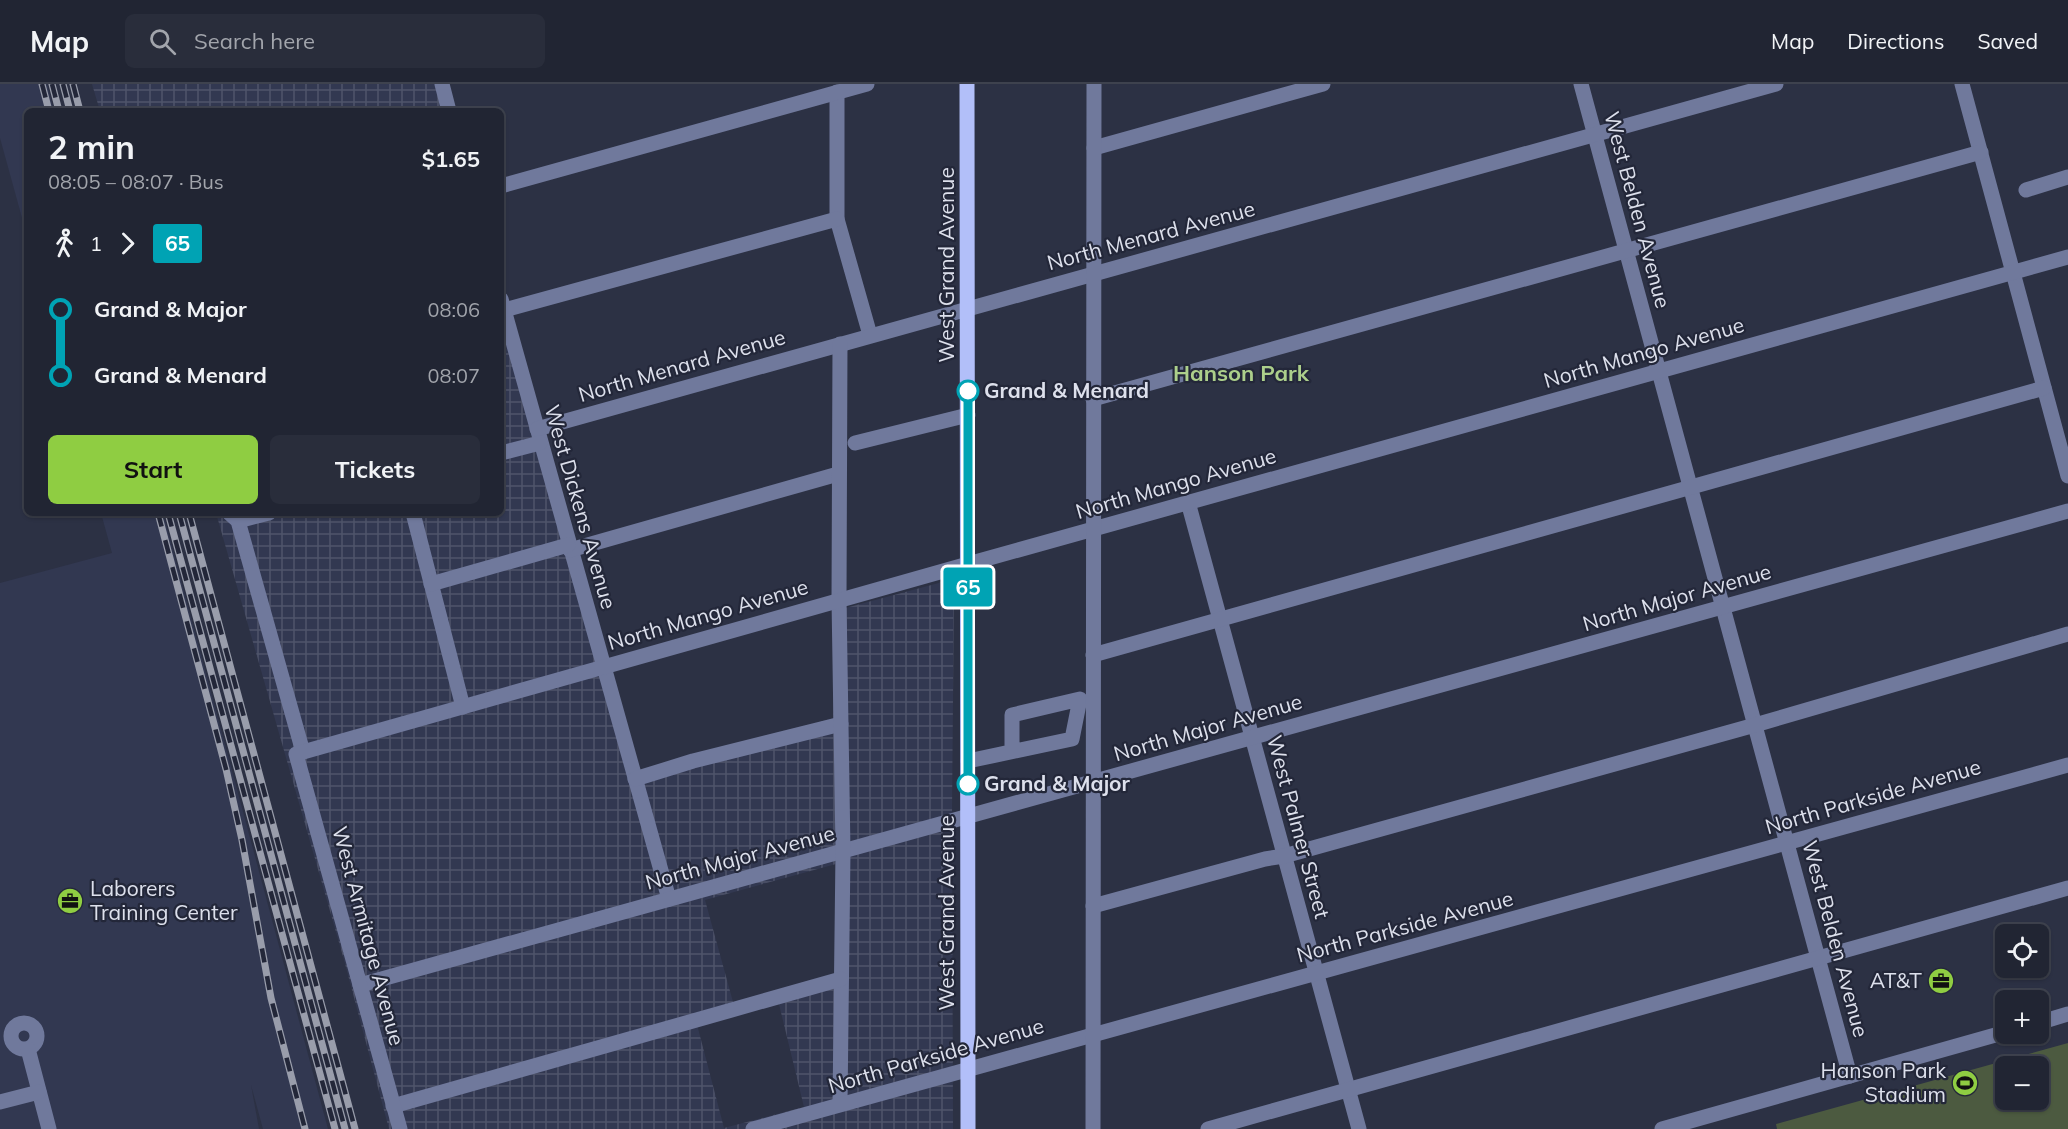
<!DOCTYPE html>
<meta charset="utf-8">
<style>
:root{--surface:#212533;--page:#292d3b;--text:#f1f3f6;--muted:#a2a5ac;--line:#3e424e;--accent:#8fcd42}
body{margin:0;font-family:Mulish,sans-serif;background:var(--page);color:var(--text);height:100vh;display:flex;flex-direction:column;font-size:22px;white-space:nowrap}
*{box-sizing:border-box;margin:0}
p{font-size:20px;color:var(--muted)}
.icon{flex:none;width:33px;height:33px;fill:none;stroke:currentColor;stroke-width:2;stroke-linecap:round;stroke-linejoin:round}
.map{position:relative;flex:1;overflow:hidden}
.side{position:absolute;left:24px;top:24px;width:480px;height:408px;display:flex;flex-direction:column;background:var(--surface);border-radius:9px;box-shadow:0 2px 4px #0004,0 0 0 2px var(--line)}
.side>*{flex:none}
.badge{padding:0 12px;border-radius:4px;font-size:21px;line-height:39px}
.buttons{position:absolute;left:1995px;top:840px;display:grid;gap:12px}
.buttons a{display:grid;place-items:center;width:54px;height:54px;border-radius:9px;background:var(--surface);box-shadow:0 2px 4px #0004,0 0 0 2px var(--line);font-size:30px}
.map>.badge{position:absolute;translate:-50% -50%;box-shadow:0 0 0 3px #fff}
.legs{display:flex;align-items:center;gap:9px;height:66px;padding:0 24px;font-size:20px}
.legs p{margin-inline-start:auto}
.headline{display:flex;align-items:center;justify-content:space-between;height:102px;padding:0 24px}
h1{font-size:33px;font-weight:700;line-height:45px}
.button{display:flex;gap:12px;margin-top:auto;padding:12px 24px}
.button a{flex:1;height:69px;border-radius:9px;background:var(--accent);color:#111;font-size:24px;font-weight:700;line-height:69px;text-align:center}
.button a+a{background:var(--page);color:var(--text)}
ul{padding:0 24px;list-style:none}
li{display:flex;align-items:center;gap:21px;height:66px;font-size:22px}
li i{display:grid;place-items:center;width:9px;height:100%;margin:0 8px;background:currentColor}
li i::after{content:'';width:15px;height:15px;margin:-8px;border:4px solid;border-radius:50%;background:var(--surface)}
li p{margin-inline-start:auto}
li:first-child i{background:linear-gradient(#0000 50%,currentColor 0)}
li:last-child i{background:linear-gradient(currentColor 50%,#0000 0)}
header{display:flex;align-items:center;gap:36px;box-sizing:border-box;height:84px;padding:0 30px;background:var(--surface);border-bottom:2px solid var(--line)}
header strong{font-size:28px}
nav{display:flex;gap:33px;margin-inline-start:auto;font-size:21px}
.search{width:420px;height:54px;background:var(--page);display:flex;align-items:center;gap:15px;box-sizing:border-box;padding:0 21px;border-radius:9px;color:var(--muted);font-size:22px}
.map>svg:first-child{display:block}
.built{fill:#323851}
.industrial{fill:url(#industrial-grid);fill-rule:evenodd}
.green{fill:#4c5a40;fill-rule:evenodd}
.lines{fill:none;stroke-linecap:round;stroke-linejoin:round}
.minor{stroke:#70799c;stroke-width:15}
.major{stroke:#b2bff9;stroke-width:15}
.rail-casing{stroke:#999dab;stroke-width:7}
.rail{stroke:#232739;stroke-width:4.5;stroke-dasharray:14;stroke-linecap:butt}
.line-1-casing{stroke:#fff;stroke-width:14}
.line-1{stroke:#00a3b4;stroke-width:9}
.stop-1-dot{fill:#fff;stroke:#00a3b4;stroke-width:3}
.labels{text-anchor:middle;stroke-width:4.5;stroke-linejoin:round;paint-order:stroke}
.street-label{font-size:21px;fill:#dde0ec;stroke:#232739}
.stop-label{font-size:21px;font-weight:bold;fill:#dde0ec;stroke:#232739;text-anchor:start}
.poi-label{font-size:21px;fill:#dde0ec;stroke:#232739;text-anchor:end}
.neighbourhood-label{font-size:22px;font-weight:bold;fill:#accf8b;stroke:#232739}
</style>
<header>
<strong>Map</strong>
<div class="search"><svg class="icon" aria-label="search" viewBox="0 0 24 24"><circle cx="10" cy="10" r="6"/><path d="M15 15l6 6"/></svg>Search here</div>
<nav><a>Map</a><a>Directions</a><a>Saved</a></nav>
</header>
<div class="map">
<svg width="2068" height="1045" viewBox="0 0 2068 1045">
<defs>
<pattern id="industrial-grid" width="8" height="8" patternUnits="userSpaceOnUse" patternTransform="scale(1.5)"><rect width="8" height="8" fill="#323851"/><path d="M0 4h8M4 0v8" fill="none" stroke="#4f546a"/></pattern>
</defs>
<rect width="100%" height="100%" fill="#2c3144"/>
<!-- built -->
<g class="built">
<polygon points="0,0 47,0 54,27 27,27 27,152 0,54"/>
<polygon points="101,429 163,429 328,1045 263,1045 251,1001 259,1045 0,1045 0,499 112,469"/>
</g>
<!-- industrial -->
<g class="industrial">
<polygon points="92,0 436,0 443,27 100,27"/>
<path d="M501 233 631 696 833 634 834 527 954 495 952 730 953 1045H389L344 876 216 429H501ZM836 780 837 900 778 916 804 1023 724 1044 694 929 733 918 705 816Z"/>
</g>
<!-- green -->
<path class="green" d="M2068 959V1045H1777L1776 1040ZM2006 982H2038V1016H2006Z"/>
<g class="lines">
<!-- minor -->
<g class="minor">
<polyline points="442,0 449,27"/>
<polyline points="1581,0 1850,992"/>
<polyline points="1962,0 2068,392"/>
<polyline points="837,8 837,135 870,251"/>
<polyline points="1094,64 1323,0"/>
<polyline points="501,102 867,0"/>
<polyline points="2026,106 2068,93"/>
<polyline points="501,215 669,815"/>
<polyline points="504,226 837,135"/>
<polyline points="1093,315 1981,68"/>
<polyline points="537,345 1776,0"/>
<polyline points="855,359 968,331"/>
<polyline points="501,369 540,359"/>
<polyline points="1188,418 1359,1045"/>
<polyline points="229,429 238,437 303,668"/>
<polyline points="413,429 463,623"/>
<polyline points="238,437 269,429"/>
<polyline points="570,466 838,390"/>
<polyline points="431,500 568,461"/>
<polyline points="1093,571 2044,304"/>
<polyline points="968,677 1072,655 1080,615 1012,631 1012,667"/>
<polyline points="635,695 693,677 841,640"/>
<polyline points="1093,822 1265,775 1284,772 1755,641 2068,550"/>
<polyline points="360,901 2068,427"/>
<circle cx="24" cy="952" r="13"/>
<polyline points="2038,939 2068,930"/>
<polyline points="28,965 49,1045"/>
<polyline points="0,1018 39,1008"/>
<polyline points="840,1020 843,767 839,516 840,260"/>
<polyline points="393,1022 841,895"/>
<polyline points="400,1045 296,670 968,480 2068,173"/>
<polyline points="753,1045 2068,681"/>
<polyline points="1093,1045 1094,0"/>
<polyline points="1208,1045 2068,804"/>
<polyline points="1662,1045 2006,948"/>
</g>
<!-- major -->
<polyline class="major" points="967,0 968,1045"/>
<!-- rail casing -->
<g class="rail-casing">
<g id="rail">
<polyline points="42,0 49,27"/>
<polyline points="52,0 59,27"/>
<polyline points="63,0 70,27"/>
<polyline points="73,0 80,27"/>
<polyline points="158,429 226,685 242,756 271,914 305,1045"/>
<polyline points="168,429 335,1045"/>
<polyline points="179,429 345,1045"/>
<polyline points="189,429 355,1045"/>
</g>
</g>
<!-- rail -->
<use href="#rail" class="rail"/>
</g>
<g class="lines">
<!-- line-1 casing -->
<g class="line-1-casing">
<polyline id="line-1" points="968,307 968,700"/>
</g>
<!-- line-1 -->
<use href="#line-1" class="line-1"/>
</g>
<!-- icons -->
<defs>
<g id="office-disc" transform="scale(1.35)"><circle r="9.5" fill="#8fcd42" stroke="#232739"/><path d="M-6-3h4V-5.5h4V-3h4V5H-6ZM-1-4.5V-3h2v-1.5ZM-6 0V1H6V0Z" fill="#111"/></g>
<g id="stadium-disc" transform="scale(1.35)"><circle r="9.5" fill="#8fcd42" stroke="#232739"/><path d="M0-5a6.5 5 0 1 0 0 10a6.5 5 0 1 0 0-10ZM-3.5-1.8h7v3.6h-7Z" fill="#111"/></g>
</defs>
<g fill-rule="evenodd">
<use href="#office-disc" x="70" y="817"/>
<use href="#office-disc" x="1941" y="897"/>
<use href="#stadium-disc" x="1965" y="999"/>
</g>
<!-- markers -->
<g class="stop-1-dot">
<circle cx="968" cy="307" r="10"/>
<circle cx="968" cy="700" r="10"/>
</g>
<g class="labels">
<!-- street labels -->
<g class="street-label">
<text transform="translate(1637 126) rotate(75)" y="7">West Belden Avenue</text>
<text transform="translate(1151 152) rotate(-15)" y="7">North Menard Avenue</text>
<text transform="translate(947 181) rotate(-90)" y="7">West Grand Avenue</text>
<text transform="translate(1644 269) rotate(-16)" y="7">North Mango Avenue</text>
<text transform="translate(682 282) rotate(-16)" y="7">North Menard Avenue</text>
<text transform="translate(1176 400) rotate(-16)" y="7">North Mango Avenue</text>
<text transform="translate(580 423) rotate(74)" y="7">West Dickens Avenue</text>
<text transform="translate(1677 514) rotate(-16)" y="7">North Major Avenue</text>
<text transform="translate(708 531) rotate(-16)" y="7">North Mango Avenue</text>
<text transform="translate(1208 644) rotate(-16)" y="7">North Major Avenue</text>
<text transform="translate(1873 713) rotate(-16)" y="7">North Parkside Avenue</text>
<text transform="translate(1298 743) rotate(75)" y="7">West Palmer Street</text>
<text transform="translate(740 774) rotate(-15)" y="7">North Major Avenue</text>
<text transform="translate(947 829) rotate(-90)" y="7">West Grand Avenue</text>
<text transform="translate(1405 843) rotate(-15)" y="7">North Parkside Avenue</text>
<text transform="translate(368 852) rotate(75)" y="7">West Armitage Avenue</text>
<text transform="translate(1835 855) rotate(75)" y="7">West Belden Avenue</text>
<text transform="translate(936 972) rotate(-16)" y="7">North Parkside Avenue</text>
</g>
<!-- stop labels -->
<g class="stop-label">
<text x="984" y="314">Grand &amp; Menard</text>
<text x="984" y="707">Grand &amp; Major</text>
</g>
<!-- poi labels -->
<g class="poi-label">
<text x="90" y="812" text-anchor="start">Laborers<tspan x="90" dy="24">Training Center</tspan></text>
<text x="1922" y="904">AT&amp;T</text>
<text x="1946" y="994">Hanson Park<tspan x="1946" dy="24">Stadium</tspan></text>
</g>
<!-- neighbourhood labels -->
<g class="neighbourhood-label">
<text x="1241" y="297">Hanson Park</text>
</g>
</g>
</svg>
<div class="buttons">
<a><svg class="icon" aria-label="locate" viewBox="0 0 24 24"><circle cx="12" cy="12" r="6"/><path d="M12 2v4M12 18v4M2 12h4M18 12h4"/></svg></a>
<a>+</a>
<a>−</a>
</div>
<b class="badge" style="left:968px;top:503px;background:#00a3b4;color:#fff">65</b>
<section class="side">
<div class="headline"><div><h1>2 min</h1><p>08:05 – 08:07 · Bus</p></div><b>$1.65</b></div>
<div class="legs"><svg class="icon" aria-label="walk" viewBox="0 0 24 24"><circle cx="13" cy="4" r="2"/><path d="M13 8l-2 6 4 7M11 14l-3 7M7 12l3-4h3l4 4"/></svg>1<svg class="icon" aria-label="forward" viewBox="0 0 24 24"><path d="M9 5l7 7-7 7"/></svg><b class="badge" style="background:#00a3b4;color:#fff">65</b></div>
<ul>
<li><i style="color:#00a3b4"></i><b>Grand &amp; Major</b><p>08:06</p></li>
<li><i style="color:#00a3b4"></i><b>Grand &amp; Menard</b><p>08:07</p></li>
</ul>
<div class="button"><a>Start</a><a>Tickets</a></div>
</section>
</div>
